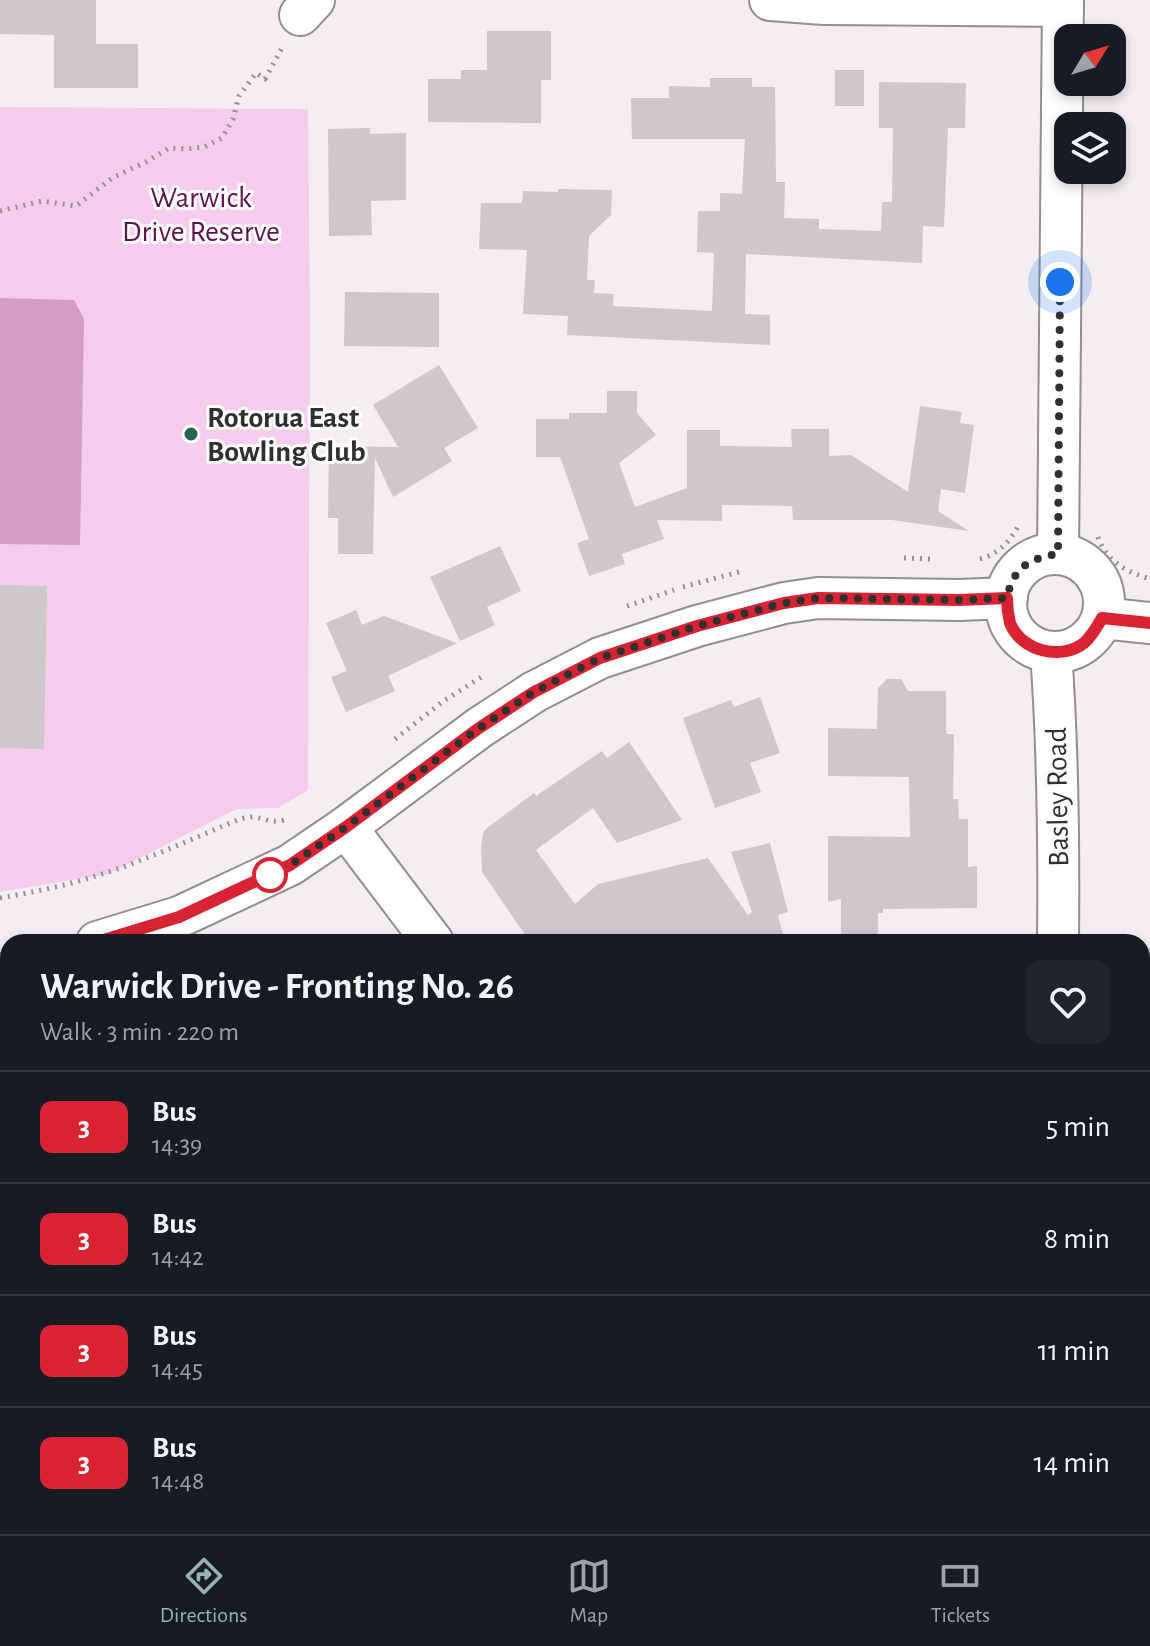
<!DOCTYPE html>
<meta charset="utf-8">
<style>
:root{--surface:#171b24;--page:#20242c;--text:#f1f3f6;--muted:#9ea1a6;--line:#363941;--accent:#96b3ac}
body{margin:0;font-family:"Alegreya Sans",sans-serif;background:var(--page);color:var(--text);height:100vh;display:flex;flex-direction:column;font-size:30px;white-space:nowrap}
*{box-sizing:border-box;margin:0}
p{font-size:26px;color:var(--muted)}
.icon{flex:none;width:44px;height:44px;fill:none;stroke:currentColor;stroke-width:2;stroke-linecap:round;stroke-linejoin:round}
.map{position:relative;flex:1;overflow:hidden}
.drawer{position:absolute;left:0px;top:934px;width:1150px;height:600px;display:flex;flex-direction:column;background:var(--surface);border-radius:24px 24px 0 0;box-shadow:0 4px 12px #0003}
.drawer>*{flex:none}
.badge{padding:0 16px;border-radius:12px;font-size:28px;line-height:52px}
.needle{width:52px;rotate:52deg}
.tools{position:absolute;left:1054px;top:24px;display:grid;gap:16px}
.tools a{display:grid;place-items:center;width:72px;height:72px;border-radius:16px;background:var(--surface);box-shadow:0 4px 12px #0003;font-size:40px}
.you{position:absolute;width:40px;height:40px;margin:-20px;border:6px solid #fff;border-radius:50%;background:#1a73e8;box-shadow:0 0 0 12px #1a73e833}
.map>.badge{position:absolute;translate:-50% -50%;box-shadow:0 0 0 4px #fff}
.round{display:grid;place-items:center;flex:none;width:84px;height:84px;border-radius:16px;background:var(--page)}
.overview{display:flex;align-items:center;justify-content:space-between;height:136px;padding:0 40px}
h1{font-size:38px;font-weight:700;line-height:60px}
ul{padding:0;list-style:none}
li{display:flex;align-items:center;gap:24px;height:112px;padding:0 40px;border-top:2px solid var(--line)}
li div{flex:1}
li b{display:block;font-size:30px}
li em{font-style:normal}
li .badge{min-width:88px;font-weight:700;text-align:center}
.tabs{display:flex;justify-content:space-around;align-items:center;height:112px;border-top:2px solid var(--line);background:var(--surface);font-size:22px;color:var(--muted)}
.tabs a{display:grid;justify-items:center;gap:4px}
.tabs .active{color:var(--accent)}
.map>svg:first-child{display:block}
.green{fill:#f5cceb}
.forest{fill:#d69bc8}
.building{fill:#ccc8cb}
.lines{fill:none;stroke-linecap:round;stroke-linejoin:round}
.minor-casing{stroke:#928e91;stroke-width:44}
.path{stroke:#949294;stroke-width:5;stroke-dasharray:2 6;stroke-linecap:butt}
.minor{stroke:#fff;stroke-width:40}
.line-casing{stroke:#fff;stroke-width:18}
.line{stroke:#d82332;stroke-width:12}
.walk{stroke:#313031;stroke-width:8;stroke-dasharray:0 14.4}
.poi-dot{fill:#266552;stroke:#fffcfe;stroke-width:3}
.stop-dot{fill:#fff;stroke:#d82332;stroke-width:4}
.labels{text-anchor:middle;stroke-width:6;stroke-linejoin:round;paint-order:stroke}
.park-label{font-size:30px;fill:#5a144f;stroke:#fffcfe}
.poi-label{font-size:30px;font-weight:bold;fill:#313031;stroke:#fffcfe;text-anchor:start}
.street-label{font-size:30px;fill:#313031;stroke:#fffcfe}
</style>
<div class="map">
<svg width="1150" height="1534" viewBox="0 0 1150 1534">
<rect width="100%" height="100%" fill="#f2eef1"/>
<!-- green -->
<polygon class="green" points="0,107 308,109 310,323 308,790 278,808 237,809 108,874 0,892"/>
<!-- forest -->
<polygon class="forest" points="0,298 74,300 84,319 80,545 0,544"/>
<!-- building -->
<g class="building">
<polygon points="0,0 96,0 96,44 138,44 138,88 54,88 54,35 0,34"/>
<polygon points="487,31 551,31 551,80 541,80 541,123 428,122 428,79 461,79 461,70 487,70"/>
<rect x="835" y="70" width="29" height="36"/>
<polygon points="710,78 752,78 752,87 775,87 776,182 785,182 784,218 819,219 819,229 881,231 882,202 892,202 893,128 879,128 879,82 966,83 965,128 948,128 944,227 923,226 922,263 746,254 745,314 770,315 770,345 567,335 568,316 523,314 527,250 479,249 481,203 522,203 523,191 558,192 558,189 612,190 611,215 589,236 587,280 595,280 594,293 614,294 613,306 712,311 714,253 697,252 698,211 720,211 720,193 742,194 745,139 632,139 631,98 669,98 669,86 710,87"/>
<polygon points="370,128 370,134 406,133 406,200 371,201 372,235 329,236 328,129"/>
<polygon points="345,292 439,293 439,347 344,346"/>
<polygon points="439,365 478,428 444,448 452,461 393,497 375,458 373,554 338,554 338,518 328,518 329,446 398,447 373,405"/>
<polygon points="607,391 637,391 637,413 656,435 619,463 635,507 687,488 687,430 720,430 720,446 792,447 791,429 829,429 829,456 851,455 908,492 920,406 962,412 960,423 974,425 965,493 941,489 938,511 969,531 892,520 793,520 792,506 722,505 722,521 657,520 664,539 622,554 625,564 589,576 577,543 589,539 560,457 536,457 536,419 569,419 569,413 607,413"/>
<polygon points="500,546 521,591 487,607 495,625 460,641 430,577"/>
<polygon points="0,585 47,586 44,749 0,748"/>
<polygon points="356,610 362,625 384,616 457,643 388,676 395,691 346,712 331,677 347,671 326,623"/>
<polygon points="887,679 901,679 908,691 946,691 946,734 954,734 953,799 958,799 959,819 968,819 968,867 977,866 977,908 883,909 883,913 878,913 878,942 841,942 841,899 828,902 828,836 910,837 909,777 828,776 828,728 877,729 878,688"/>
<polygon points="760,697 780,753 750,763 761,792 715,808 683,718 731,700 734,707"/>
<polygon points="629,742 682,820 617,843 593,808 536,850 575,904 598,884 708,858 748,915 752,912 731,852 770,843 788,912 778,915 785,942 530,942 482,872 481,848 483,833 487,828 534,793 536,796 602,751 607,758"/>
</g>
<g class="lines">
<!-- minor casing -->
<g class="minor-casing">
<g id="minor">
<polyline points="770,0 824,4 1063,6"/>
<polyline points="300,15 314,0"/>
<polyline points="1058,554 1063,0"/>
<circle cx="1055" cy="603" r="49"/>
<polyline points="1102,618 1150,623"/>
<path d="M1051 652C1058 749 1059 845 1058 942"/>
<polyline points="346,827 433,942"/>
<polyline points="97,942 179,917 290,865 346,827 479,728 534,692 600,658 697,626 784,603 818,598 959,600 1007,598"/>
<polyline points="0,974 8,1017"/>
<polyline points="568,1526 569,1534"/>
<polyline points="81,1534 81,1526"/>
<polyline points="1054,1534 1054,1526"/>
</g>
</g>
<!-- path -->
<g class="path">
<polyline points="0,211 42,201 76,206 112,178 146,162 169,148 186,149 204,147 222,138 233,119 239,96 256,73 265,79 283,46"/>
<path d="M1098 537C1106 561 1127 572 1150 579"/>
<polyline points="904,558 930,559"/>
<path d="M980 559C998 554 1011 541 1019 524"/>
<polyline points="683,587 739,572"/>
<polyline points="627,606 674,590"/>
<polyline points="395,739 445,700 485,675"/>
<path d="M0 898C34 892 69 885 102 874 149 859 194 838 240 819 244 818 248 817 253 817 264 818 272 824 284 820"/>
</g>
<!-- minor -->
<use href="#minor" class="minor"/>
</g>
<g class="lines">
<!-- line casing -->
<g class="line-casing">
<path id="line" d="M97 942 179 917 290 865 346 827 479 728 534 692 600 658 697 626 784 603 818 598 959 600 1007 598C1007 606 1008 615 1010 623 1021 651 1061 661 1084 643 1092 636 1097 627 1102 618L1150 623"/>
</g>
<!-- line -->
<use href="#line" class="line"/>
<!-- walk -->
<path class="walk" d="M270 875 290 865 346 827 479 728 534 692 600 658 697 626 784 603 818 598 959 600 1007 598C1013 568 1029 558 1058 554L1060 282"/>
</g>
<!-- markers -->
<circle class="poi-dot" cx="191" cy="434" r="8"/>
<circle class="stop-dot" cx="270" cy="875" r="16"/>
<g class="labels">
<!-- park labels -->
<g class="park-label">
<text x="201" y="207">Warwick<tspan x="201" dy="34">Drive Reserve</tspan></text>
</g>
<!-- poi labels -->
<g class="poi-label">
<text x="207" y="427">Rotorua East<tspan x="207" dy="34">Bowling Club</tspan></text>
</g>
<!-- street labels -->
<g class="street-label">
<text transform="translate(1057 797) rotate(-91)" y="10">Basley Road</text>
</g>
</g>
</svg>
<div class="tools">
<a><svg class="needle" viewBox="-14 -14 28 28"><path d="M0-13l5 13h-10z" fill="#e53935"/><path d="M0 13l5-13h-10z" fill="#9ea1a6"/></svg></a>
<a><svg class="icon" aria-label="layers" viewBox="0 0 24 24"><path d="M12 4l9 5-9 5-9-5zM3 14l9 5 9-5"/></svg></a>
</div>
<div class="you" style="left:1060px;top:282px"></div>
<section class="drawer">
<div class="overview"><div><h1>Warwick Drive - Fronting No. 26</h1><p>Walk · 3 min · 220 m</p></div><a class="round"><svg class="icon" aria-label="heart" viewBox="0 0 24 24"><path d="M12 20l-8-8c-3-5 5-10 8-4 3-6 11-1 8 4z"/></svg></a></div>
<ul>
<li><span class="badge" style="background:#d82332;color:#fff">3</span><div><b>Bus</b><p>14:39</p></div><em>5 min</em></li>
<li><span class="badge" style="background:#d82332;color:#fff">3</span><div><b>Bus</b><p>14:42</p></div><em>8 min</em></li>
<li><span class="badge" style="background:#d82332;color:#fff">3</span><div><b>Bus</b><p>14:45</p></div><em>11 min</em></li>
<li><span class="badge" style="background:#d82332;color:#fff">3</span><div><b>Bus</b><p>14:48</p></div><em>14 min</em></li>
</ul>
</section>
</div>
<nav class="tabs">
<a class="active"><svg class="icon" aria-label="directions" viewBox="0 0 24 24"><path d="M12 3l9 9-9 9-9-9zM9 14v-3h6M13 9l2 2-2 2"/></svg>Directions</a>
<a><svg class="icon" aria-label="map" viewBox="0 0 24 24"><path d="M3 6l6-2 6 2 6-2v14l-6 2-6-2-6 2zM9 4v14M15 6v14"/></svg>Map</a>
<a><svg class="icon" aria-label="tickets" viewBox="0 0 24 24"><path d="M3 7h18v10H3zM15 7v10"/></svg>Tickets</a>
</nav>
